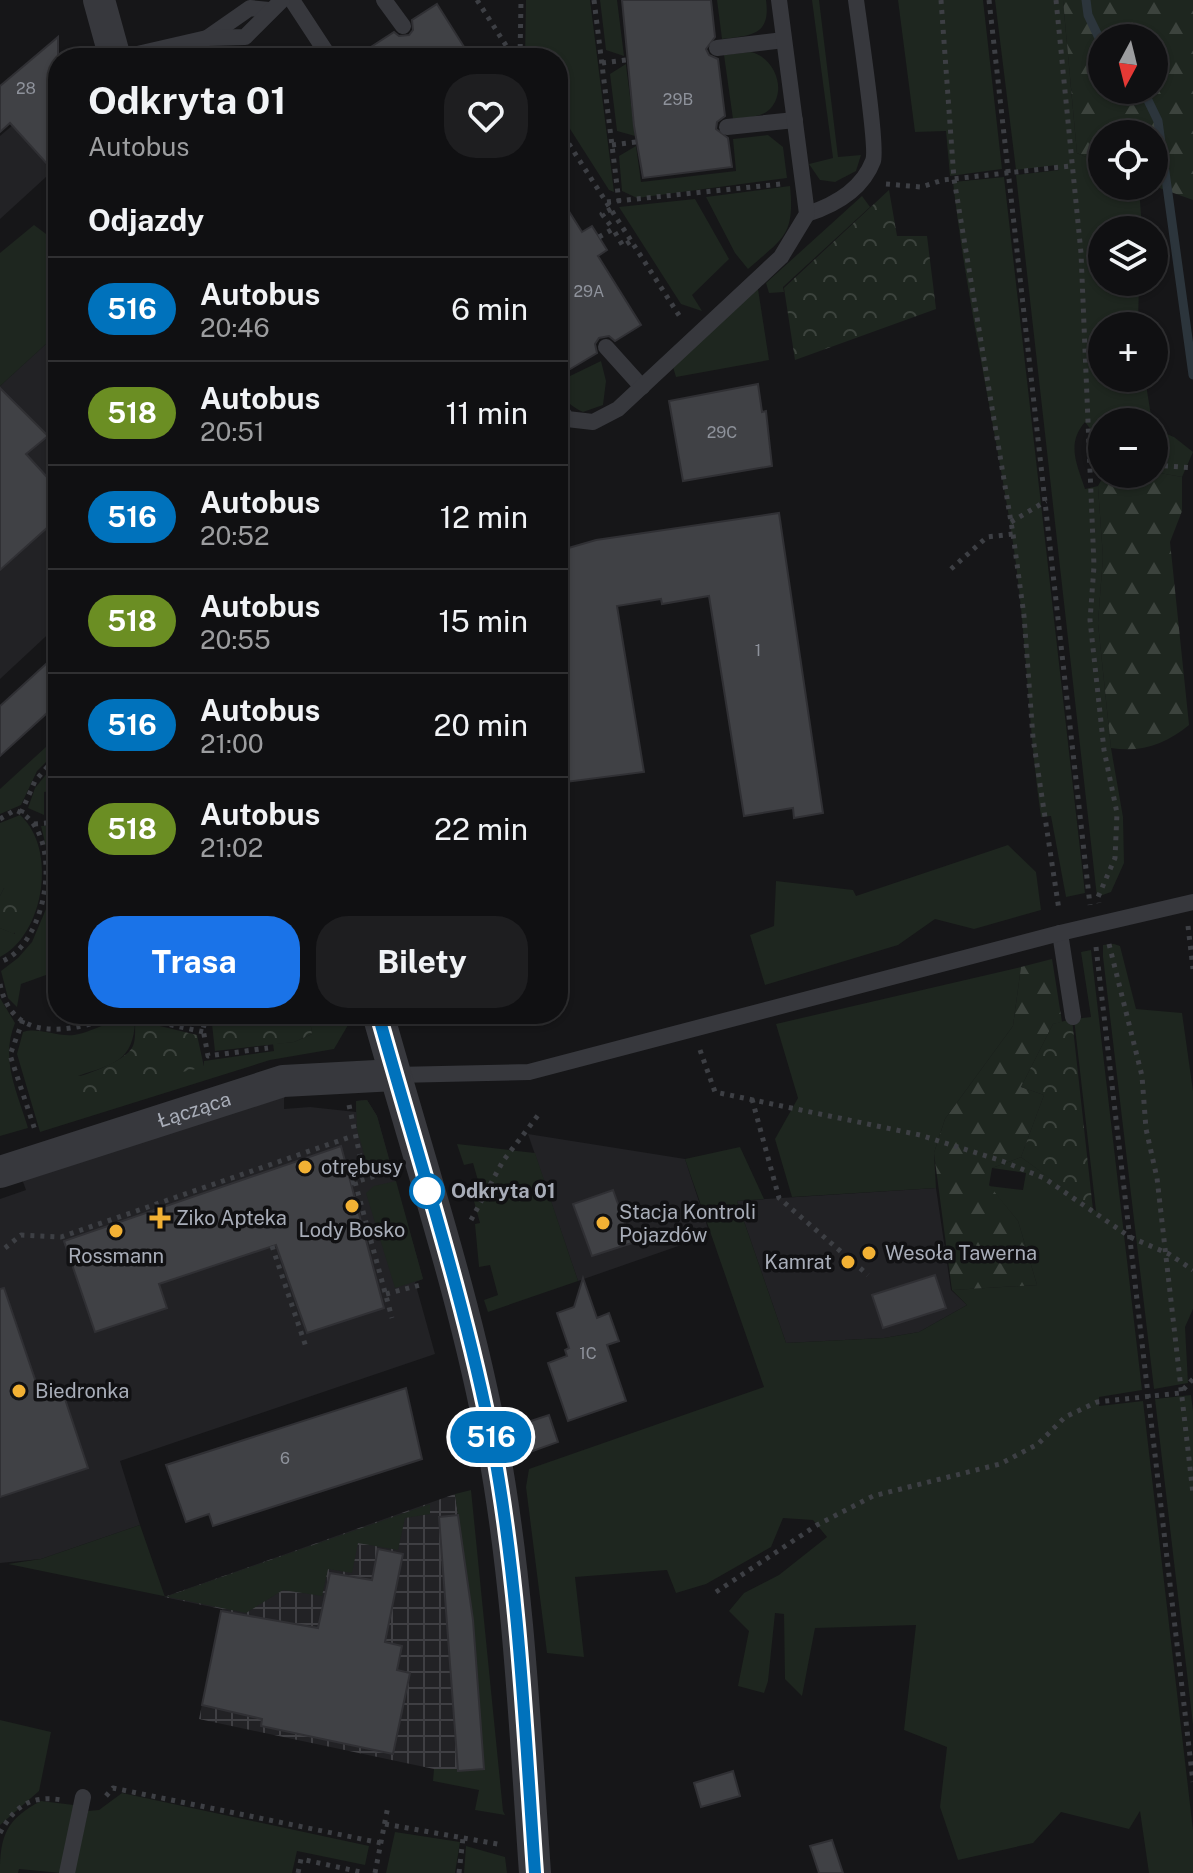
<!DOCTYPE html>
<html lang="pl">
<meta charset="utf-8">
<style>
:root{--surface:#101012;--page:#1e1e20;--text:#f1f3f6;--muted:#9c9d9f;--line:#303032;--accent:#1a73e8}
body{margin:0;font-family:"Public Sans",sans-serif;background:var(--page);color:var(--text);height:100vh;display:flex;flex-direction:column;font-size:30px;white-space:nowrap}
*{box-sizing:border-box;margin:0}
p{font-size:26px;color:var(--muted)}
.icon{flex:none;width:44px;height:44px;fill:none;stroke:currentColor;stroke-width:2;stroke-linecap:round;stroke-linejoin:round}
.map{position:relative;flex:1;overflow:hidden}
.details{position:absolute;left:48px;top:48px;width:520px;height:976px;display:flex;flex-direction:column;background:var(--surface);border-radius:32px;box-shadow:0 2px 6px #0004,0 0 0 2px var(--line)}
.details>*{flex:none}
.badge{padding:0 16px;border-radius:26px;font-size:28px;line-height:52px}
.needle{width:52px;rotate:187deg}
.buttons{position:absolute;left:1088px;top:24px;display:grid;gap:16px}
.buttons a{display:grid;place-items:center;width:80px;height:80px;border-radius:50%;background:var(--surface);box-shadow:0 2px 6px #0004,0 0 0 2px var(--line);font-size:40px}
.map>.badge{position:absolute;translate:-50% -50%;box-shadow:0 0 0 4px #fff}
h2{padding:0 40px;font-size:30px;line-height:72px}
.round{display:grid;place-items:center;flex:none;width:84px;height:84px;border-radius:32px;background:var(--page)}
.overview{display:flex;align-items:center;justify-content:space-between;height:136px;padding:0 40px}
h1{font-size:38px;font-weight:700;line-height:60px}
.primary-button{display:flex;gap:16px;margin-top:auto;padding:16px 40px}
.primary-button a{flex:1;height:92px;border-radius:32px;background:var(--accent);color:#fff;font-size:32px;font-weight:700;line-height:92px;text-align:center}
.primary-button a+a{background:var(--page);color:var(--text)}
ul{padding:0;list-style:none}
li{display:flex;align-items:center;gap:24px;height:104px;padding:0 40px;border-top:2px solid var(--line)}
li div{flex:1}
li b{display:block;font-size:30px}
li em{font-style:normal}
li .badge{min-width:88px;font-weight:700;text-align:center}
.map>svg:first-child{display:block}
.built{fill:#222225}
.industrial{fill:url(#industrial-grid)}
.grass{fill:#1e261f}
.forest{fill:url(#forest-firs);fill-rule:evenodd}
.park{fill:url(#park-crowns)}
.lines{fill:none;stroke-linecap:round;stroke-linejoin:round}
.stream{stroke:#2c353c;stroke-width:9}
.building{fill:#404145;stroke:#303034;stroke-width:2}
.path{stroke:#3d3f44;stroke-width:5;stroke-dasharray:4 6;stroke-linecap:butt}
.service{stroke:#37383d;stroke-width:16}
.minor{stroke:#37383d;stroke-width:32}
.line-casing{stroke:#fff;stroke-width:18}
.line{stroke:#0072bc;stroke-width:12}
.poi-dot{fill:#f2b134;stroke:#111113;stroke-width:3}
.stop-dot{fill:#fff;stroke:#0072bc;stroke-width:4}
.labels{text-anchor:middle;stroke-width:7;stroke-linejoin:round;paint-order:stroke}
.number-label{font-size:16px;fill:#8e929b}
.street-label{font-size:20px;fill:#a8adb8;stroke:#111113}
.poi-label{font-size:20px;fill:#a8adb8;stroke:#111113;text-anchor:start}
.stop-label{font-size:20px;font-weight:bold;fill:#a8adb8;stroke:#111113;text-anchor:start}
</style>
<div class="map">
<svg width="1193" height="1873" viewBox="0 0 1193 1873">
<defs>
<pattern id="industrial-grid" width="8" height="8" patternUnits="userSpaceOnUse" patternTransform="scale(2)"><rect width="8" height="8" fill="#222225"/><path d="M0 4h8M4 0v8" fill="none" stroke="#3f3f43"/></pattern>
<pattern id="forest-firs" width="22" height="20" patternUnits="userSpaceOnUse" patternTransform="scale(2)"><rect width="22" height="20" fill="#1e261f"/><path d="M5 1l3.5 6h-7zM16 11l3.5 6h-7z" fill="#3c433d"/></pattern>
<pattern id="park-crowns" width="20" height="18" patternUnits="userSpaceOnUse" patternTransform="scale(2)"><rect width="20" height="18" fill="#1e261f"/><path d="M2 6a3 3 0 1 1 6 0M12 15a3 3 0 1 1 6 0" fill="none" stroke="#3c433d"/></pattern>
</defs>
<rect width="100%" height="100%" fill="#161618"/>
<!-- built -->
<g class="built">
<polygon points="35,106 58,166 0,219 0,136"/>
<polygon points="58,333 58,625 0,679 0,386"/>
<polygon points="284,1097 284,1109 310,1107 356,1112 356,1101 367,1100 377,1116 423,1279 415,1282 435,1354 120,1461 140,1525 41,1559 0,1563 0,1199 26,1190 22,1179"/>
<polygon points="528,1134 685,1159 710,1235 578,1281"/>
<polygon points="936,1188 951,1290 967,1305 919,1332 884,1338 786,1343 737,1201"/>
</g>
<!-- industrial -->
<polygon class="industrial" points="455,1494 473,1620 484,1769 434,1769 199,1719 222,1609 164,1597"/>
<!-- grass -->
<g class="grass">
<polygon points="526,0 590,0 614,192 609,190 558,110 558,58 525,58"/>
<polygon points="600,0 617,0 624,56 606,50"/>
<path d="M717 0H766C771 36 751 35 722 39Z"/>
<polygon points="812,0 819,0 838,157 861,155 856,171 835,182 820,180 809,164 833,158"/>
<polygon points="898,0 983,0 1002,169 950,176 946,131 915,132"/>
<path d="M995 0H1063L1077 153 1102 164V186H1139L1142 230H1102V282H1139L1138 326H1102V378H1145L1152 422H1102V451L1099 440 1085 422C1066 444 1077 464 1085 489L1098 486 1103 557 1098 623 1111 748 1123 817 1124 863 1111 892 1097 897 1016 175 1059 170 1057 165 1016 170Z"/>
<path d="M751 52C774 57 788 90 770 109 761 118 745 117 733 119L724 55Z"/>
<polygon points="626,64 626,65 635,136 617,131 610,74"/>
<polygon points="768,135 783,147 787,178 637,198 622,191 619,156 636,146 641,182 736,171 733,139"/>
<path d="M1004 177 1085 893 1066 897 1051 816 1041 817C1028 728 1027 639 1014 550 996 427 967 306 953 182Z"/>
<path d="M790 186C795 236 783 238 748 269L735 253 706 197Z"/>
<polygon points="862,196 870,207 783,287 784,292 769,293 766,283"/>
<polygon points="695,199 729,259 692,295 702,311 681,304 619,207"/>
<polygon points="34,225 58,243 58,333 0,386 0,253"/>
<polygon points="758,289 769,360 676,377 673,367"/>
<path d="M558 358 570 376 601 361 606 381 603 405 583 412C557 400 558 385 558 358Z"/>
<polygon points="1154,429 1174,437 1193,452 1182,477 1154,472"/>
<polygon points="58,736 58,750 37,771 21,805 0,814 0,789"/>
<polygon points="58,760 58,790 44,792 44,815 28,808 35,788"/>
<path d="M20 815C58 849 44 935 0 957V928L15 934 4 888 0 896V823Z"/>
<polygon points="41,826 58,826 58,981 46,975 21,984 17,1007 8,998 1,971 18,958 32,942 46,909 51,867"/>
<polygon points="1008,845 1036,872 1041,910 974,929 935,919 898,945 765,985 750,935 774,926 776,881 853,890 856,896"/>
<polygon points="1114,944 1120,946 1136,1009 1182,1013 1193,1091 1193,1309 1185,1327 1188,1383 1154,1389 1103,957 1103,945"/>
<polygon points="1091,950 1142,1390 1099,1397 1099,1406 1143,1401 1193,1830 1193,1873 1149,1873 1140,1811 1129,1829 1061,1812 1033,1843 958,1860 940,1807 947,1747 904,1730 916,1625 815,1628 802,1696 785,1679 784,1614 775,1613 768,1681 764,1693 738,1686 749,1631 729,1611 744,1593 779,1575 827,1537 813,1520 783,1518 771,1547 706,1584 676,1593 667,1570 575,1577 584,1657 547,1653 526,1487 529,1469 764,1387 685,1159 740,1147 764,1199 737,1201 786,1343 884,1338 919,1332 967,1305 952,1290 1037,1285 1018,1221 989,1186 1023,1190 1026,1173 992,1168 1021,1157 1096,1211 1074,1019 1091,1017 1081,952"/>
<polygon points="1021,967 1013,1026 945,1119 934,1153 936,1188 792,1197 775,1139 798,1098 776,1024"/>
<path d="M0 998 15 1023C0 1060 17 1091 28 1128L0 1136Z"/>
<path d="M309 1014H347L348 1025 334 1049 270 1060 40 1132 17 1054 23 1032C38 1027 57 1037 74 1035 96 1032 113 1016 135 1020 134 1061 114 1064 78 1076L204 1066V1061L274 1051 273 1044 294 1042 312 1034Z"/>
<polygon points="367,1100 377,1116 390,1163 371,1168 367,1165 357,1129 356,1101"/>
<polygon points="457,1144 535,1153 578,1281 488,1312 484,1300 498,1295 490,1265 479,1267 475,1224 480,1223 472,1194 481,1191 473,1163 464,1165"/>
<polygon points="396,1181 423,1279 395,1288 366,1193 374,1186"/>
<polygon points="1191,1395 1193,1411 1193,1725 1155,1399"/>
<polygon points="471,1490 503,1811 505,1815 475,1810 479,1790 433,1781 434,1769 483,1769 473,1620 455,1494"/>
<polygon points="430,1504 430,1514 405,1518 398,1550 358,1543 352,1573 328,1569 322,1596 283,1590 246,1613 8,1564 41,1559 140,1525 165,1597"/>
<polygon points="0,1720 51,1732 39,1791 0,1825"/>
<polygon points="122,1793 369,1846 365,1865 297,1851 292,1873 74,1873 88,1811 99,1810"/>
<path d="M41 1801 74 1805 61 1873 19 1869 18 1873H0C0 1836 6 1819 41 1801Z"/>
<polygon points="395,1832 460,1842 455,1873 386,1873"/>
<polygon points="466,1846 505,1857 507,1873 464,1873"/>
</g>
<!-- forest -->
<g class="forest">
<path d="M1063 0H1193V200L1154 186V134H1102V164L1077 153ZM1102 38H1154V90H1102Z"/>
<path d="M1154 472 1182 477V511L1170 542 1189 725C1166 744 1141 753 1111 748L1098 623 1103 557 1098 486 1105 474Z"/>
<polygon points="1052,959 1062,1022 1053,1024 1021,1087 1044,1095 1021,1157 992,1168 989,1185 1018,1221 1037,1285 952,1290 934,1153 945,1119 1013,1026 1021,967"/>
</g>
<!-- park -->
<g class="park">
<polygon points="889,190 897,236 927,236 936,309 795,360 784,288"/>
<polygon points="4,888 30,901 14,934 0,928 0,896"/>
<polygon points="211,1014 309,1014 312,1034 294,1042 215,1051"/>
<polygon points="1072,1019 1093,1210 1021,1157 1044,1095 1021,1087 1053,1024"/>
<path d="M135 1020 197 1035 204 1067 62 1100 58 1084C76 1077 125 1064 133 1046 136 1039 135 1028 135 1020Z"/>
</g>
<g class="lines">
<!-- stream -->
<g class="stream">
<polyline points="1086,0 1088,15 1102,44"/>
<polyline points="1143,90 1158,121 1193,375"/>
</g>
</g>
<!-- building -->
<g class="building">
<polygon points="622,0 711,0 715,37 706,49 709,55 718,59 725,116 717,122 716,129 728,138 732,167 643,178 634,126"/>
<polygon points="437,4 471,58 354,58 394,32 399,36 409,35 413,30 412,20"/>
<polygon points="58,37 58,176 10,123 0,132 0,86"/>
<polygon points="558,194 582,232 592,226 599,237 607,250 598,256 641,325 615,341 609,336 599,338 595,344 597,353 567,371 558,356"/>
<polygon points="758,384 762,412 766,411 772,466 683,481 669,401"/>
<polygon points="0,388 48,436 26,454 58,489 58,518 0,570"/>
<polygon points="779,513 823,813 794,818 793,808 744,816 709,596 662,604 661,599 617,606 644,772 566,782 558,731 558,551 596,540"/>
<polygon points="58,653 58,703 0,756 0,706"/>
<polygon points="341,1146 384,1308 307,1333 276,1245 159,1284 167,1308 95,1332 64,1241"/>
<polygon points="613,1190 632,1243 592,1256 573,1204"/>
<polygon points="935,1275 946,1308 883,1328 872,1295"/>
<polygon points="583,1278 597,1318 609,1313 619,1341 607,1345 626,1401 568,1421 548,1363 567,1356 565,1350 569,1348 557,1313 574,1307"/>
<polygon points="4,1288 40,1394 61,1387 88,1468 0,1497 0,1289"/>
<polygon points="406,1388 422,1459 213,1526 209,1514 186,1522 166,1465"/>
<polygon points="549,1415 558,1442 530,1452 522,1424"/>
<polygon points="458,1515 473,1620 484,1769 458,1771 439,1517"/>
<polygon points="378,1549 403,1554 385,1642 402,1646 397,1670 410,1673 393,1754 261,1726 262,1719 202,1705 221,1611 318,1628 330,1573 372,1580"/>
<polygon points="733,1771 740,1796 701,1807 694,1783"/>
<polygon points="832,1840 843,1873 819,1873 810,1846"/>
</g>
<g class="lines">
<!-- path -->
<g class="path">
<polyline points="477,0 514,58"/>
<polyline points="594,0 619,202"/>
<polyline points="941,0 954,179 1013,534 1024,616 1033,738 1059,910"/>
<polyline points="989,0 1090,905"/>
<polyline points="1056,0 1081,253 1094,566 1090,620 1104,750 1117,813 1115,858 1098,897 1099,903"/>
<polyline points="520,58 521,0"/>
<polyline points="602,63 626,60"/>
<polyline points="558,127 682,320"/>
<polyline points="612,145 636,142"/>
<polyline points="886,184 921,187 943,180 1070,166"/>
<polyline points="607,202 781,184"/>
<polyline points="611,209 602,214 613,229"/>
<polyline points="599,237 613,229 623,246 631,241"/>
<polyline points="1090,456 1102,457"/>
<polyline points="1154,465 1193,468"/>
<polyline points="1011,522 1046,501"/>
<polyline points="951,569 987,537 1013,534"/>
<polyline points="21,813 35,781 58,755"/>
<path d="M0 819 15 810C67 829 48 946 0 962"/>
<polyline points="34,824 58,822"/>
<polyline points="1188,926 1193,969"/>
<polyline points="1109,944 1142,1076 1146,1129 1157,1178 1193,1494"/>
<polyline points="1096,947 1193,1782"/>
<path d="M0 984C13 1048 78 1030 122 1014"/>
<polyline points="121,1014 204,1032"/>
<polyline points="207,1014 203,1029 208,1056 268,1048"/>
<polyline points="23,1020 10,1055 35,1130"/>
<polyline points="700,1050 715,1092 920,1135 1002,1161 1044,1178 1130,1237 1169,1254 1193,1270"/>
<polyline points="752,1099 779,1198 868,1275"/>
<polyline points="349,1105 365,1179"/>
<polyline points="355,1182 392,1318"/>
<polyline points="351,1183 393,1171"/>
<polyline points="471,1220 503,1161 539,1114"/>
<polyline points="272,1246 306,1347"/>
<polyline points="5,1248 21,1235 61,1237 353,1136"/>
<polyline points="386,1294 424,1284"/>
<polyline points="716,1592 817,1525 873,1496 1000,1464 1038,1444 1065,1417 1097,1402 1180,1393 1193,1379"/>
<polyline points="106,1796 113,1788 381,1843"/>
<polyline points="385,1824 503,1845"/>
<path d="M0 1833C15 1805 32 1795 62 1800"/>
<polyline points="298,1873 301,1859 365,1873"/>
<polyline points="375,1873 388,1806"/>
<polyline points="459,1873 463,1838"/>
</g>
<!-- service -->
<g class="service">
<polyline points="292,0 330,58"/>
<polyline points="384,0 403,26"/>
<polyline points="207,38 250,8 269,10"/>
<polyline points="717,48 784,40"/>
<polyline points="120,58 207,38 245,37 282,0"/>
<polyline points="727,127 795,120"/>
<path d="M807 214C835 205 862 190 873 161 878 149 859 23 856 0"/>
<polyline points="606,347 642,387"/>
<polyline points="558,406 567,419 593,422 618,409 781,257 807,214 779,0"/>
<polyline points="1060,933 1073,1017"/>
<polyline points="395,1075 529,1072 1060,933 1193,902"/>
<polyline points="67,1873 83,1797"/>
</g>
<!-- minor -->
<g class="minor">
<polyline points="99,0 115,58"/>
<path d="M378 1014C418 1157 466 1300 493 1446 519 1587 525 1731 535 1873"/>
<path id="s1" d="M0 1172 283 1081 395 1075"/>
</g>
</g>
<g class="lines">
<!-- line casing -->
<g class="line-casing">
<path id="line" d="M378 1014C418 1157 465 1300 493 1446 519 1587 525 1731 535 1873"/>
</g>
<!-- line -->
<use href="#line" class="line"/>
</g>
<!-- markers -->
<g class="poi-dot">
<circle cx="305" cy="1167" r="8"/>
<circle cx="352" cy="1206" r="8"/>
<path d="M156 1206h8v8h8v8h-8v8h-8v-8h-8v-8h8z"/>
<circle cx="603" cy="1223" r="8"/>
<circle cx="116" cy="1231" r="8"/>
<circle cx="869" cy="1253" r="8"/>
<circle cx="848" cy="1262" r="8"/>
<circle cx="19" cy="1391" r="8"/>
</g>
<circle class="stop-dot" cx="427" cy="1191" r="16"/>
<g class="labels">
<!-- number labels -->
<g class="number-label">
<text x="26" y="94">28</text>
<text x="678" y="105">29B</text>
<text x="589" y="297">29A</text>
<text x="722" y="438">29C</text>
<text x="758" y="656">1</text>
<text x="588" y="1359">1C</text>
<text x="285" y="1464">6</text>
</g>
<!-- street labels -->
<g class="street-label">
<text dy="7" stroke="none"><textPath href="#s1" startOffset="204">Łącząca</textPath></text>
</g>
<!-- poi labels -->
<g class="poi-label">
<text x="321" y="1174">otrębusy</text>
<text x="619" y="1219">Stacja Kontroli<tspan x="619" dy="23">Pojazdów</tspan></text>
<text x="176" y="1225">Ziko Apteka</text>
<text x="352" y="1237" text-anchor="middle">Lody Bosko</text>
<text x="885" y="1260">Wesoła Tawerna</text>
<text x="116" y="1263" text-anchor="middle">Rossmann</text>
<text x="832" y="1269" text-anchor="end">Kamrat</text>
<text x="35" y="1398">Biedronka</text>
</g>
<!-- stop labels -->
<g class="stop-label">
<text x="451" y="1198">Odkryta 01</text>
</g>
</g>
</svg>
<div class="buttons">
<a><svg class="needle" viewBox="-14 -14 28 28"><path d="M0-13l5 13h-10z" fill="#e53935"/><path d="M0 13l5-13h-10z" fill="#9c9d9f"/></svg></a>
<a><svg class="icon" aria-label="locate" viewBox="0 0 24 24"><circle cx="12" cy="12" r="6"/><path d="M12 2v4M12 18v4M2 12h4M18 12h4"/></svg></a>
<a><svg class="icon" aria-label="layers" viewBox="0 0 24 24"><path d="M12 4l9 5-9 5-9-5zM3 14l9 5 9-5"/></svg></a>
<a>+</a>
<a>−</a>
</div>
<b class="badge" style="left:491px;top:1437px;background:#0072bc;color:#fff">516</b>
<section class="details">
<div class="overview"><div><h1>Odkryta 01</h1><p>Autobus</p></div><a class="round"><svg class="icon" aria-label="heart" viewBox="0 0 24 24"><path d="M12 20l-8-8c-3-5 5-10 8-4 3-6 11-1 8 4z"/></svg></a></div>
<h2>Odjazdy</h2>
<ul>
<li><span class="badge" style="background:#0072bc;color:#fff">516</span><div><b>Autobus</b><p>20:46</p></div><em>6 min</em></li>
<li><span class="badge" style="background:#6b8e23;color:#fff">518</span><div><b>Autobus</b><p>20:51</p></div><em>11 min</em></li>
<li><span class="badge" style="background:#0072bc;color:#fff">516</span><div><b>Autobus</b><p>20:52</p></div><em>12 min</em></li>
<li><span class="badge" style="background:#6b8e23;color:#fff">518</span><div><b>Autobus</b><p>20:55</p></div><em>15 min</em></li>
<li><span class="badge" style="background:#0072bc;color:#fff">516</span><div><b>Autobus</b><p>21:00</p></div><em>20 min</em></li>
<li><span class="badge" style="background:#6b8e23;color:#fff">518</span><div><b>Autobus</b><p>21:02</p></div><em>22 min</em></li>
</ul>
<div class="primary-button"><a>Trasa</a><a>Bilety</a></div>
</section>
</div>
